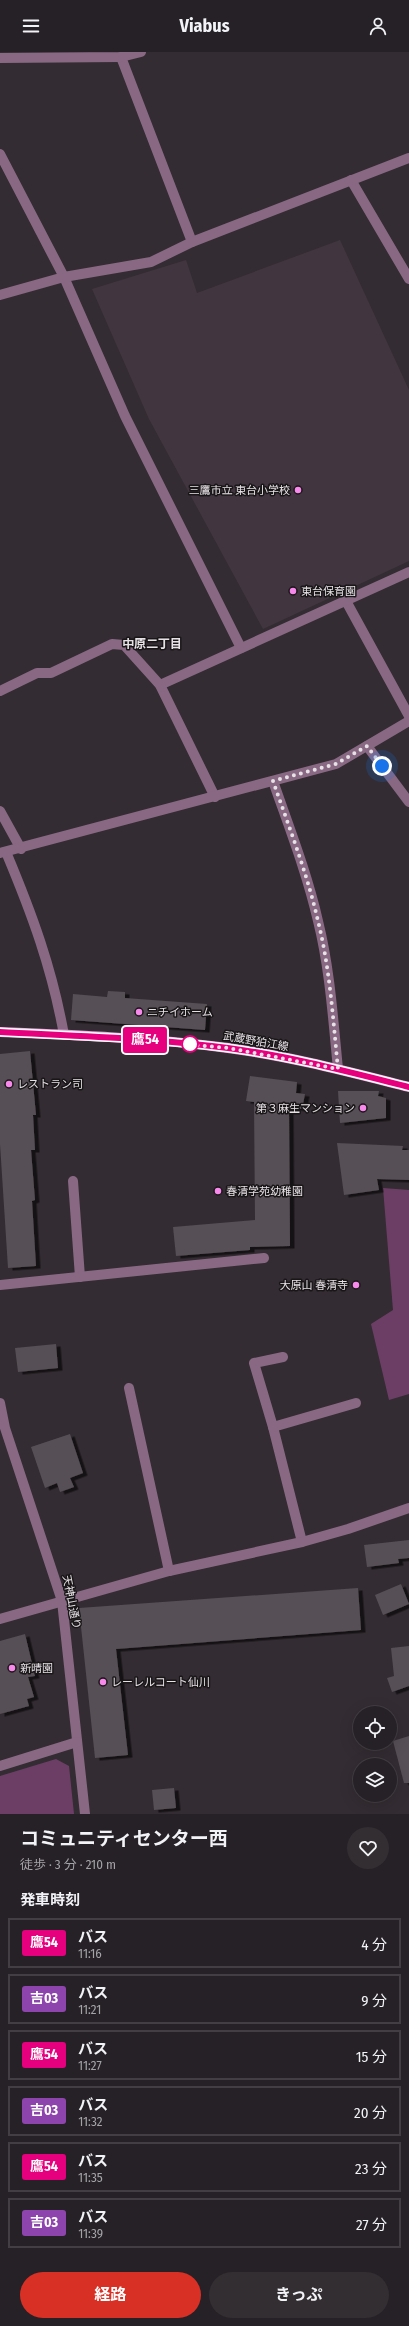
<!DOCTYPE html>
<html lang="ja">
<meta charset="utf-8">
<style>
:root{--surface:#262126;--page:#322e32;--text:#f1f3f6;--muted:#a4a3a7;--line:#423e43;--accent:#d93025}
body{margin:0;font-family:"Fira Sans Condensed","Noto Sans JP",sans-serif;background:var(--page);color:var(--text);height:100vh;display:flex;flex-direction:column;font-size:15px;white-space:nowrap}
*{box-sizing:border-box;margin:0}
p{font-size:13px;color:var(--muted)}
.icon{flex:none;width:22px;height:22px;fill:none;stroke:currentColor;stroke-width:2;stroke-linecap:round;stroke-linejoin:round}
.map{position:relative;height:1762px;overflow:hidden}
.sheet{display:flex;flex-direction:column;background:var(--surface);flex:1}
.sheet>*{flex:none}
.badge{padding:0 8px;border-radius:3px;font-size:14px;line-height:26px}
.controls{position:absolute;left:353px;top:1654px;display:grid;gap:8px}
.controls a{display:grid;place-items:center;width:44px;height:44px;border-radius:50%;background:var(--surface);box-shadow:0 4px 16px #0002,0 0 0 1px var(--line);font-size:20px}
.you{position:absolute;width:20px;height:20px;margin:-10px;border:3px solid #fff;border-radius:50%;background:#1a73e8;box-shadow:0 0 0 6px #1a73e833}
.map>.badge{position:absolute;translate:-50% -50%;box-shadow:0 0 0 2px #fff}
h2{padding:0 20px;font-size:15px;line-height:36px}
.round{display:grid;place-items:center;flex:none;width:42px;height:42px;border-radius:21px;background:var(--page)}
.summary{display:flex;align-items:center;justify-content:space-between;height:68px;padding:0 20px}
h1{font-size:19px;font-weight:700;line-height:30px}
.cta{display:flex;gap:8px;margin-top:auto;padding:8px 20px}
.cta a{flex:1;height:46px;border-radius:24px;background:var(--accent);color:#fff;font-size:16px;font-weight:700;line-height:46px;text-align:center}
.cta a+a{background:var(--page);color:var(--text)}
ul{padding:0;list-style:none}
li{display:flex;align-items:center;gap:12px;height:50px;margin:0 8px 6px;padding:0 12px;border:2px solid var(--line);border-radius:0px}
li div{flex:1}
li b{display:block;font-size:15px}
li em{font-style:normal}
li .badge{min-width:44px;font-weight:700;text-align:center}
header{display:flex;justify-content:space-between;align-items:center;height:52px;padding:0 20px;background:var(--surface);font-size:18px;font-weight:700}
.map>svg:first-child{display:block}
.built{fill:#41363f}
.green{fill:#6c3e66}
.building{fill:#564f55;filter:url(#shadow)}
.lines{fill:none;stroke-linecap:round;stroke-linejoin:round}
.minor{stroke:#896884;stroke-width:10}
.major{stroke:#e39fd9;stroke-width:10}
.line-casing{stroke:#fff;stroke-width:9}
.line{stroke:#e6007e;stroke-width:6}
.walk{stroke:#e7e2e6;stroke-width:4;stroke-dasharray:0 7.2}
.poi-dot{fill:#f888eb;stroke:#191618;stroke-width:1.5}
.stop-dot{fill:#fff;stroke:#e6007e;stroke-width:2}
.labels{text-anchor:middle;stroke-width:3;stroke-linejoin:round;paint-order:stroke}
.poi-label{font-size:11px;fill:#e7e2e6;stroke:#191618;text-anchor:start}
.street-label{font-size:11px;fill:#e7e2e6;stroke:#191618}
.neighbourhood-label{font-size:12px;font-weight:bold;fill:#e7e2e6;stroke:#191618}
</style>
<header><svg class="icon" aria-label="menu" viewBox="0 0 24 24"><path d="M4 6h16M4 12h16M4 18h16"/></svg>Viabus<svg class="icon" aria-label="person" viewBox="0 0 24 24"><circle cx="12" cy="8" r="4"/><path d="M4 21q1-7 8-7t8 7"/></svg></header>
<div class="map">
<svg width="409" height="1762" viewBox="0 0 409 1762">
<defs>
<filter id="shadow"><feDropShadow dx="4.5" dy="2.5" stdDeviation="0" flood-color="#0009"/></filter>
</defs>
<rect width="100%" height="100%" fill="#332c32"/>
<!-- built -->
<polygon class="built" points="340,188 409,338 409,509 263,577 149,367 92,237 186,208 197,241"/>
<!-- green -->
<g class="green">
<polygon points="383,1136 409,1138 409,1342 389,1348 371,1272 393,1258"/>
<polygon points="56,1707 69,1714 74,1762 0,1762 0,1724"/>
</g>
<!-- building -->
<g class="building">
<polygon points="108,939 125,940 125,946 207,952 205,978 71,968 73,942 107,945"/>
<polygon points="30,999 36,1063 33,1063 35,1098 31,1098 35,1148 32,1149 36,1214 8,1216 0,1092 0,1002"/>
<polygon points="250,1024 297,1030 296,1041 305,1042 302,1057 289,1055 290,1194 250,1195 250,1198 176,1204 173,1175 255,1168 254,1050 246,1049"/>
<polygon points="338,1039 379,1039 378,1044 386,1046 386,1066 340,1071"/>
<polygon points="337,1091 403,1094 402,1098 409,1098 409,1128 377,1127 379,1138 344,1143"/>
<polygon points="56,1292 58,1316 18,1320 15,1296"/>
<polygon points="70,1382 83,1421 70,1426 74,1435 60,1440 57,1431 45,1436 31,1395"/>
<polygon points="409,1488 409,1506 398,1507 399,1511 367,1515 364,1493"/>
<polygon points="401,1532 409,1552 383,1563 375,1543"/>
<polygon points="358,1536 361,1578 116,1597 128,1703 95,1706 79,1556"/>
<polygon points="25,1582 35,1624 28,1625 34,1645 27,1647 29,1654 0,1662 0,1589"/>
<polygon points="409,1594 409,1634 392,1640 387,1626 394,1624 391,1596"/>
<polygon points="409,1684 409,1731 404,1731 393,1689"/>
<polygon points="174,1736 176,1756 154,1758 152,1738"/>
</g>
<g class="lines">
<!-- minor -->
<g class="minor">
<polyline points="121,5 192,190"/>
<polyline points="0,6 121,5 141,0"/>
<polyline points="0,102 64,225 125,364 241,596"/>
<polyline points="351,128 409,227"/>
<polyline points="0,243 64,225 151,210 192,190 409,106"/>
<polyline points="346,549 409,664"/>
<polyline points="160,633 409,520"/>
<polyline points="0,639 37,621 51,621 112,592 124,593 160,633 215,745"/>
<polyline points="367,694 409,750"/>
<path d="M273 729C289 775 307 821 318 869 330 917 333 967 338 1017"/>
<polyline points="0,759 21,797"/>
<path d="M6 800C32 862 52 916 64 983"/>
<polyline points="0,801 336,712 409,669"/>
<polyline points="73,1129 80,1225"/>
<polyline points="0,1233 264,1206"/>
<polyline points="283,1305 254,1311 273,1375 302,1490"/>
<polyline points="129,1336 169,1519"/>
<polyline points="0,1351 5,1376 62,1549 85,1762"/>
<polyline points="273,1375 356,1351"/>
<polyline points="0,1567 169,1519 302,1490 348,1477 409,1456"/>
<polyline points="0,1714 77,1690"/>
</g>
<!-- major -->
<path class="major" d="M0 980C76 983 152 986 228 996 289 1004 349 1020 409 1035"/>
</g>
<g class="lines">
<!-- line casing -->
<g class="line-casing">
<path id="line" d="M0 980C76 984 152 986 228 996 289 1004 349 1020 409 1035"/>
</g>
<!-- line -->
<use href="#line" class="line"/>
<!-- walk -->
<path class="walk" d="M190 992H183L228 996 338 1017C333 967 330 917 318 869 307 821 289 775 273 729L336 712 367 694 382 714"/>
</g>
<!-- markers -->
<g class="poi-dot">
<circle cx="298" cy="438" r="4"/>
<circle cx="293" cy="539" r="4"/>
<circle cx="139" cy="960" r="4"/>
<circle cx="9" cy="1032" r="4"/>
<circle cx="363" cy="1056" r="4"/>
<circle cx="218" cy="1139" r="4"/>
<circle cx="356" cy="1233" r="4"/>
<circle cx="12" cy="1616" r="4"/>
<circle cx="103" cy="1630" r="4"/>
</g>
<circle class="stop-dot" cx="190" cy="992" r="8"/>
<g class="labels">
<!-- poi labels -->
<g class="poi-label">
<text x="290" y="442" text-anchor="end">三鷹市立 東台小学校</text>
<text x="301" y="543">東台保育園</text>
<text x="147" y="964">ニチイホーム</text>
<text x="17" y="1036">レストラン司</text>
<text x="355" y="1060" text-anchor="end">第３麻生マンション</text>
<text x="226" y="1143">春清学苑幼稚園</text>
<text x="348" y="1237" text-anchor="end">大原山 春清寺</text>
<text x="20" y="1620">新晴園</text>
<text x="111" y="1634">レーレルコート仙川</text>
</g>
<!-- street labels -->
<g class="street-label">
<text transform="translate(256 989) rotate(10)" y="4">武蔵野狛江線</text>
<text transform="translate(72 1550) rotate(79)" y="4">天神山通り</text>
</g>
<!-- neighbourhood labels -->
<g class="neighbourhood-label">
<text x="152" y="596">中原二丁目</text>
</g>
</g>
</svg>
<div class="controls">
<a><svg class="icon" aria-label="locate" viewBox="0 0 24 24"><circle cx="12" cy="12" r="6"/><path d="M12 2v4M12 18v4M2 12h4M18 12h4"/></svg></a>
<a><svg class="icon" aria-label="layers" viewBox="0 0 24 24"><path d="M12 4l9 5-9 5-9-5zM3 14l9 5 9-5"/></svg></a>
</div>
<div class="you" style="left:382px;top:714px"></div>
<b class="badge" style="left:145px;top:988px;background:#e6007e;color:#fff">鷹54</b>
</div>
<section class="sheet">
<div class="summary"><div><h1>コミュニティセンター西</h1><p>徒歩 · 3 分 · 210 m</p></div><a class="round"><svg class="icon" aria-label="heart" viewBox="0 0 24 24"><path d="M12 20l-8-8c-3-5 5-10 8-4 3-6 11-1 8 4z"/></svg></a></div>
<h2>発車時刻</h2>
<ul>
<li><span class="badge" style="background:#e6007e;color:#fff">鷹54</span><div><b>バス</b><p>11:16</p></div><em>4 分</em></li>
<li><span class="badge" style="background:#8e44ad;color:#fff">吉03</span><div><b>バス</b><p>11:21</p></div><em>9 分</em></li>
<li><span class="badge" style="background:#e6007e;color:#fff">鷹54</span><div><b>バス</b><p>11:27</p></div><em>15 分</em></li>
<li><span class="badge" style="background:#8e44ad;color:#fff">吉03</span><div><b>バス</b><p>11:32</p></div><em>20 分</em></li>
<li><span class="badge" style="background:#e6007e;color:#fff">鷹54</span><div><b>バス</b><p>11:35</p></div><em>23 分</em></li>
<li><span class="badge" style="background:#8e44ad;color:#fff">吉03</span><div><b>バス</b><p>11:39</p></div><em>27 分</em></li>
</ul>
<div class="cta"><a>経路</a><a>きっぷ</a></div>
</section>
